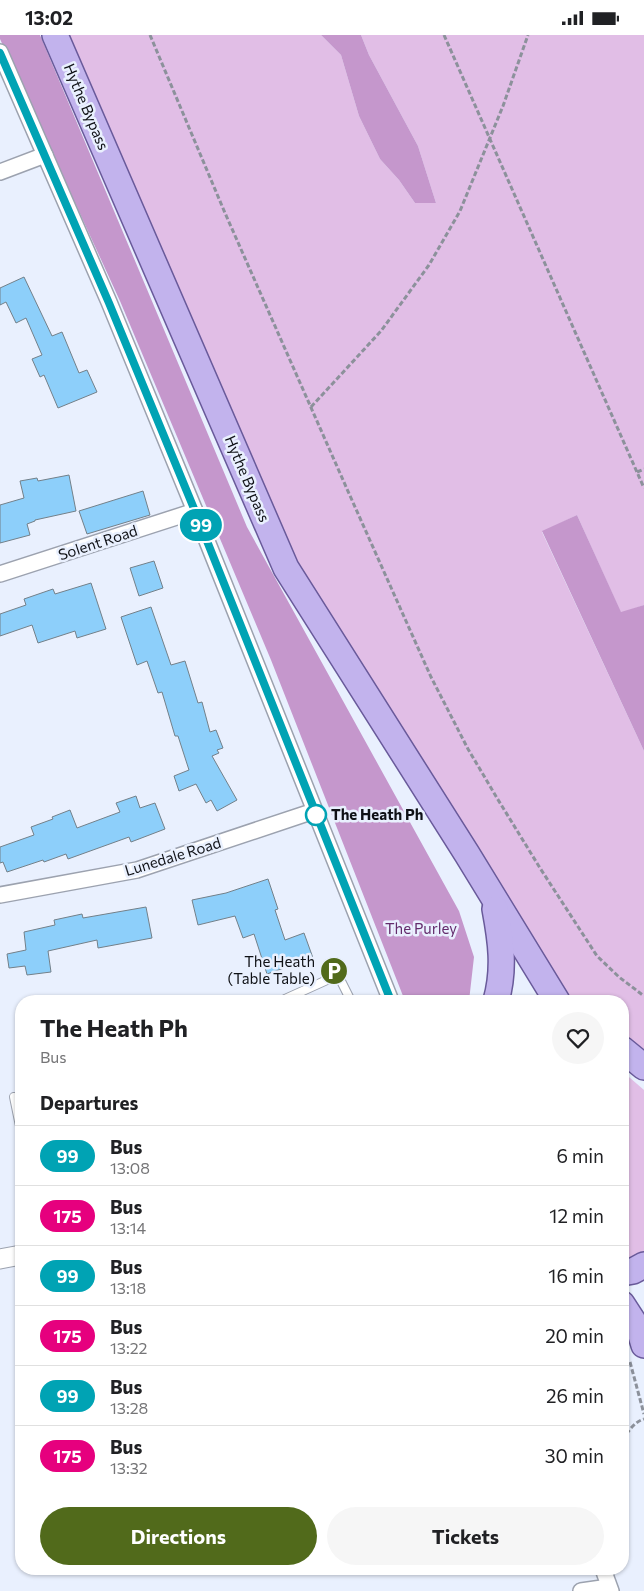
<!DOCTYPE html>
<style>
:root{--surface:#fff;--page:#f6f6f6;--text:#202124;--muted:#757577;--line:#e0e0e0;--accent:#516a1b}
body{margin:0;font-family:Commissioner,sans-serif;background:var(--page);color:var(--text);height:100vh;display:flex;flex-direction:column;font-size:19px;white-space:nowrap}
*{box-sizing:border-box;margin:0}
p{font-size:16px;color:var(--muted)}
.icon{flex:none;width:28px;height:28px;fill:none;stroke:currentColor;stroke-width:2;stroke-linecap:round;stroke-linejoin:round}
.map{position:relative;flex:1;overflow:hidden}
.drawer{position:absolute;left:15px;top:960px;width:614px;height:580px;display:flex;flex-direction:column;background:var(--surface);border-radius:20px;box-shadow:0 1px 4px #0004}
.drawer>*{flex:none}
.badge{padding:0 10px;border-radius:16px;font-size:18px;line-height:32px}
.map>.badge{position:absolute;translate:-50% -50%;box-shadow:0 0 0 2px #fff}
h2{padding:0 25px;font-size:19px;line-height:45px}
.round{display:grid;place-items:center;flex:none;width:52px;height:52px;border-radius:26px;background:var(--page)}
.summary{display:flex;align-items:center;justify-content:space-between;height:85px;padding:0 25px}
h1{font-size:24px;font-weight:700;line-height:38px}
.primary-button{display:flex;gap:10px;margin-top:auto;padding:10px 25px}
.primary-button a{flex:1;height:58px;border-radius:30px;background:var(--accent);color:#fff;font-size:20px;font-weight:700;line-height:58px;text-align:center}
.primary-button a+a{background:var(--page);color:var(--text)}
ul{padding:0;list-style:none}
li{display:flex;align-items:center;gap:15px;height:60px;padding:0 25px;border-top:1px solid var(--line)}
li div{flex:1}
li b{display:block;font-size:19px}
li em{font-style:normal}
li .badge{min-width:55px;font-weight:700;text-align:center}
.status{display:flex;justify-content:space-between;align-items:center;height:35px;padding:0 25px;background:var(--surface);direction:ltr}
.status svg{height:14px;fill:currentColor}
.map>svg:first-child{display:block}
.green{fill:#e1bee6}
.forest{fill:#c597cc}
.building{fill:#8dcffa;stroke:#738089}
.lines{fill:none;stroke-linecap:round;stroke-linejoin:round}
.service-casing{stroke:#9ca2af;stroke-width:10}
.minor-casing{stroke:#9ca2af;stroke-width:18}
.tertiary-casing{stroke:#9ca2af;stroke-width:21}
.primary-casing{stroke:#695a9a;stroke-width:28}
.path{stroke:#8c919b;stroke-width:3;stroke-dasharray:5 2.5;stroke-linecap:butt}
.service{stroke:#fff;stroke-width:8}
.minor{stroke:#fff;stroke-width:15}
.tertiary{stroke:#fff;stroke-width:19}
.primary{stroke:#c2b3ed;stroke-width:25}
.line-casing{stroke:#fff;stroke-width:11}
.line{stroke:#00a3b4;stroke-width:8}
.stop-dot{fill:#fff;stroke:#00a3b4;stroke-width:2.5}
.labels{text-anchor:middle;stroke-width:5;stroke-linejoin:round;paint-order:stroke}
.street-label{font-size:15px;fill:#0f1116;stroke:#e9f0fe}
.stop-label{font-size:15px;font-weight:bold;fill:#0f1116;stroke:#e9f0fe;text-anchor:start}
.park-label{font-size:15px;fill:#632b6c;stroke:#e9f0fe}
.poi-label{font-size:15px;fill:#0f1116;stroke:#e9f0fe;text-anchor:end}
</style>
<div class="status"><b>13:02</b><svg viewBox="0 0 49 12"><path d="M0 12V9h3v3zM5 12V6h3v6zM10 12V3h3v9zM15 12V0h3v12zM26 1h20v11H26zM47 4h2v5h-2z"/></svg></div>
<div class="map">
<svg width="644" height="1556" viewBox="0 0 644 1556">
<rect width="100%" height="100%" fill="#e9f0fe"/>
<!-- green -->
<g class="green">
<polygon points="62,0 321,0 341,20 359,81 380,124 399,145 415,168 436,168 418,111 369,20 361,0 644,0 644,570 621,578 577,480 542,497 644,716 644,1019 623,1002 622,966 569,966 282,504"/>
<polygon points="622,1036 644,1055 644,1217 640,1220 623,1225"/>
</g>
<!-- forest -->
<g class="forest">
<polygon points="0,0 40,0 247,492 459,876 474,922 469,966 405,966 271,625 120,266 0,4"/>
<polygon points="321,0 361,0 369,20 418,111 436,168 415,168 399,145 380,124 359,81 341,20"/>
<polygon points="577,480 621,577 644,570 644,716 542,496"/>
</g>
<!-- building -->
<g class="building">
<polygon points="24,242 52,301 62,297 79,338 87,335 97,357 58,373 44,340 40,342 32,324 42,320 26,283 16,288 6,267 0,270 0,253"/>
<polygon points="69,440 76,476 35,485 35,486 27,489 30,500 0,508 0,470 24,463 20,446 37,443 38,446"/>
<polygon points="143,456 150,480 87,499 79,476"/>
<polygon points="154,526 163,553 139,561 130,533"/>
<polygon points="91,548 106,594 77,603 75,596 38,608 32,590 0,601 0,579 26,570 24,564 53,554 55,559"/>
<polygon points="151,572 171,630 185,626 198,668 202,667 210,697 216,695 223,713 217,715 219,718 212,721 237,765 217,776 211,765 206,768 196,749 179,756 174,741 189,735 178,701 175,701 162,657 158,658 147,626 137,630 121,582"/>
<polygon points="136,761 140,773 155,768 165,794 131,807 129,802 68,824 66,819 44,827 43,825 7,837 3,827 0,828 0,812 34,800 31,792 53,784 52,782 70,775 77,793 120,777 116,768"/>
<polygon points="268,844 278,874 275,875 285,905 304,898 313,923 267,939 254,899 243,903 235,881 198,890 192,865 226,858"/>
<polygon points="146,872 152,903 98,913 97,905 48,916 51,937 27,940 25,931 9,933 7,919 26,915 24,897 55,890 54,885 82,879 83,883"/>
</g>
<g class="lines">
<!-- service casing -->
<g class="service-casing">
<g id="service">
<polyline points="287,966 285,964 338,940 351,966"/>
<polyline points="14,1062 21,1096"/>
</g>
</g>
<!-- minor casing -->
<g class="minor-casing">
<g id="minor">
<polyline points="0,17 109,267 195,476 391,966"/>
<polyline points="0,137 45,120"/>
<polyline points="0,539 195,476"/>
<polyline points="0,860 137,835 314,776"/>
<polyline points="603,1534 611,1556"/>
<polyline points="581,1556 609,1552"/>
</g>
</g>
<!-- tertiary casing -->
<g class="tertiary-casing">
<polyline id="tertiary" points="0,1224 21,1220"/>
</g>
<!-- primary casing -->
<g class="primary-casing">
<g id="primary">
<polyline points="55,0 286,533 467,819 557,966"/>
<path d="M495 874C501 906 505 934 496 966"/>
<polyline points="622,1014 644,1032"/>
<polyline points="622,1238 633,1236 644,1230"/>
<polyline points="622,1269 640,1297 644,1310"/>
</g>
</g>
<!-- path -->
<g class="path">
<polyline points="150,0 225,178 347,454 431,642 468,714 497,763 540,833 597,921 619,942 644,961"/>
<polyline points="444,0 644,453"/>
<polyline points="311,372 381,296 429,230 460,176 503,71 528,0"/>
<polyline points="637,437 644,434"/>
<polyline points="630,1327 644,1379"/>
<path d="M622 1405C628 1397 634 1387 644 1384"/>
<path d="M622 1484C624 1498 626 1514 622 1529"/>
</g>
<!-- service -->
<use href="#service" class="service"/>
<!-- minor -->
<use href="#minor" class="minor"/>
<!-- tertiary -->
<use href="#tertiary" class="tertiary"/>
<!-- primary -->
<use href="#primary" class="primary"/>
</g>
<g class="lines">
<!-- line casing -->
<g class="line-casing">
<polyline id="line" points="0,18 109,268 195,476 391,966"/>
</g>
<!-- line -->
<use href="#line" class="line"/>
</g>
<!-- icons -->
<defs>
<g id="parking-disc" transform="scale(1.4375)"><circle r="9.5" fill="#516a1b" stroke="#e9f0fe"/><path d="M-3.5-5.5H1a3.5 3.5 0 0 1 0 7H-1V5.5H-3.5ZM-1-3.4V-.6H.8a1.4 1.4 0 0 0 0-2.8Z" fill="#fff"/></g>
</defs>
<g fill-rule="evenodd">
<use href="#parking-disc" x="334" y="936"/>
</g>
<!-- markers -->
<circle class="stop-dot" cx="316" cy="780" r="10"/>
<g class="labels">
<!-- street labels -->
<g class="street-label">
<text transform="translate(86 72) rotate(67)" y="5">Hythe Bypass</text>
<text transform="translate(247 444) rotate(67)" y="5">Hythe Bypass</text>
<text transform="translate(98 508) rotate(-18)" y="5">Solent Road</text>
<text transform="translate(173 822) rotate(-17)" y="5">Lunedale Road</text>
</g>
<!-- stop labels -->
<g class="stop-label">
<text x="331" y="785">The Heath Ph</text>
</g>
<!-- park labels -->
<g class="park-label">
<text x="421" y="899">The Purley</text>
</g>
<!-- poi labels -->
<g class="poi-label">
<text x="315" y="932">The Heath<tspan x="315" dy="17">(Table Table)</tspan></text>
</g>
</g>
</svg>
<b class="badge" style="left:201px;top:490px;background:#00a3b4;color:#fff">99</b>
<section class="drawer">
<div class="summary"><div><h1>The Heath Ph</h1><p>Bus</p></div><a class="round"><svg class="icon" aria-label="heart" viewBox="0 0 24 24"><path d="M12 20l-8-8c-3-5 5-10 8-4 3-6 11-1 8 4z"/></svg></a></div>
<h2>Departures</h2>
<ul>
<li><span class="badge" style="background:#00a3b4;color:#fff">99</span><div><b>Bus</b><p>13:08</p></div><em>6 min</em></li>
<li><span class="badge" style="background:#e6007e;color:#fff">175</span><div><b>Bus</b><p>13:14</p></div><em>12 min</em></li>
<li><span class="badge" style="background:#00a3b4;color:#fff">99</span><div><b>Bus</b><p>13:18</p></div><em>16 min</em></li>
<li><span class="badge" style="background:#e6007e;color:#fff">175</span><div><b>Bus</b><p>13:22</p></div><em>20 min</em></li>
<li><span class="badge" style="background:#00a3b4;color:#fff">99</span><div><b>Bus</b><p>13:28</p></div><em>26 min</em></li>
<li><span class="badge" style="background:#e6007e;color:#fff">175</span><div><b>Bus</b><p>13:32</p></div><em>30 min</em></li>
</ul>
<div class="primary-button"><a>Directions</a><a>Tickets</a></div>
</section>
</div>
